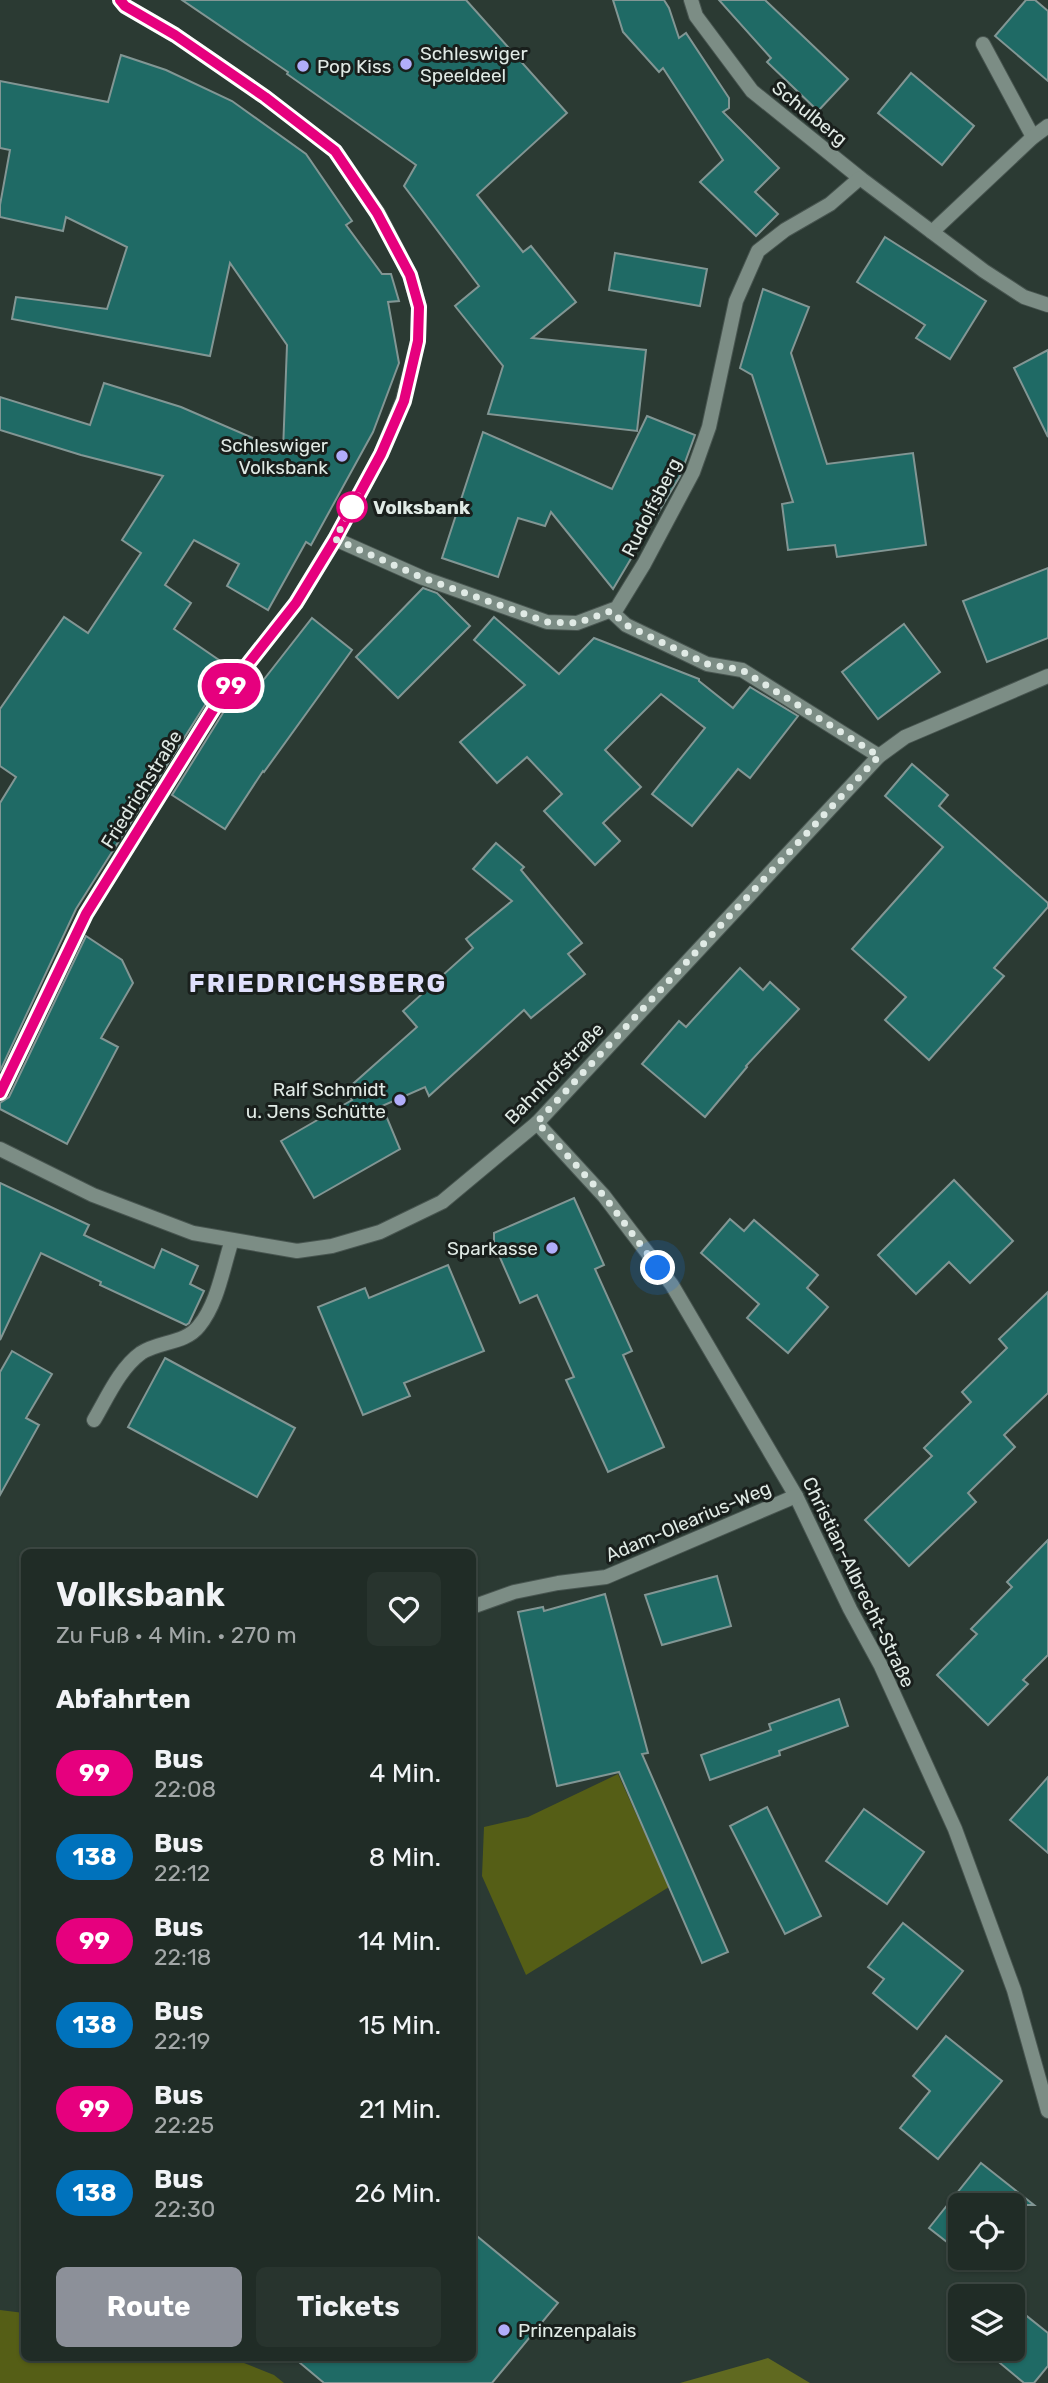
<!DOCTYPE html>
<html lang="de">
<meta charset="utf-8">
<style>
:root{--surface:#202c26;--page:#28342e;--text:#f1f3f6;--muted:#a2a7a7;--line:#3d4843;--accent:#8c9099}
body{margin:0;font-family:Rubik,sans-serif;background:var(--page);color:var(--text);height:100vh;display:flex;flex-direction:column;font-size:26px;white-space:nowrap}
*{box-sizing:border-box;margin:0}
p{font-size:23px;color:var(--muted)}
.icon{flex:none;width:38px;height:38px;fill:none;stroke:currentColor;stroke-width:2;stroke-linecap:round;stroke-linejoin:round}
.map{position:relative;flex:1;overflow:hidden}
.side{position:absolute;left:21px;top:1549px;width:455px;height:812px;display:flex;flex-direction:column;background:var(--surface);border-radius:10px;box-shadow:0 2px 5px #0004,0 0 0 2px var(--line)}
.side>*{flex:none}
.badge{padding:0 14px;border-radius:23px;font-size:24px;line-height:46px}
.buttons{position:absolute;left:948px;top:2193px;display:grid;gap:14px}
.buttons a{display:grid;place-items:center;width:77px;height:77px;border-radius:10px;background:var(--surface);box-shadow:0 2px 5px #0004,0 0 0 2px var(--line);font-size:35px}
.you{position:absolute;width:35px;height:35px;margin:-18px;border:5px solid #fff;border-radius:50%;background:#1a73e8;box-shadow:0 0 0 10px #1a73e833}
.map>.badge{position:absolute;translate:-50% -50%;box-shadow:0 0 0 4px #fff}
h2{padding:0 35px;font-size:26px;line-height:63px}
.round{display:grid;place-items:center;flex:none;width:74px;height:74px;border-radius:10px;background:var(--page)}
.head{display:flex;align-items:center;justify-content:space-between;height:119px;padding:0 35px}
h1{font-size:33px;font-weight:700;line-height:52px}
.cta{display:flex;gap:14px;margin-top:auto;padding:14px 35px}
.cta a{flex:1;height:80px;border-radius:10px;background:var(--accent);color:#fff;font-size:28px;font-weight:700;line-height:80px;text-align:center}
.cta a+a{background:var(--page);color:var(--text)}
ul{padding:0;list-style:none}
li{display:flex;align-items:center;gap:21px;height:84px;padding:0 35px}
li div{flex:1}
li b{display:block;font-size:26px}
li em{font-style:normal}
li .badge{min-width:77px;font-weight:700;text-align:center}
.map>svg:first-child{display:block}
.green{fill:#555e16}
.forest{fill:#606920}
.building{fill:#1f6a65;stroke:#829694;stroke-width:2}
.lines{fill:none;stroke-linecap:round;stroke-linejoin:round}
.service-casing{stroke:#485550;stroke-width:16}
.minor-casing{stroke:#485550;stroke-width:16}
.tertiary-casing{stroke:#485550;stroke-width:16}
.service{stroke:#7c8d85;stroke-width:14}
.minor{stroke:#7c8d85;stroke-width:14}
.tertiary{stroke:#7c8d85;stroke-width:14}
.line-casing{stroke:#fff;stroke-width:16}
.line{stroke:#e6007e;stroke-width:10}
.walk{stroke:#e0eae5;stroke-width:7;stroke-dasharray:0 12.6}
.poi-dot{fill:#b1adfa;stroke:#191f1c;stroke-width:2.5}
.stop-dot{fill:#fff;stroke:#e6007e;stroke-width:3.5}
.labels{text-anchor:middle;stroke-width:6;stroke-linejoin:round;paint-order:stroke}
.poi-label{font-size:19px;fill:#e0eae5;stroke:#191f1c;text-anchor:start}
.street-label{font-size:19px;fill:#e0eae5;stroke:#191f1c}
.stop-label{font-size:19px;font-weight:bold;fill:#e0eae5;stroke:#191f1c;text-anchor:start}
.district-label{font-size:26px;font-weight:bold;letter-spacing:2px;fill:#e0e0fd;stroke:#191f1c}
</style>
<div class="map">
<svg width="1048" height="2383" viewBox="0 0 1048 2383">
<rect width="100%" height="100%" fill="#2b3a33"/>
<!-- green -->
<g class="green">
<polygon points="618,1774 669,1887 526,1975 482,1876 484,1827 528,1817"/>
<polygon points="0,2310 24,2313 24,2357 229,2357 274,2375 284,2383 0,2383"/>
</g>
<!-- forest -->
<polygon class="forest" points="768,2358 810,2383 680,2383"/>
<!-- building -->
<g class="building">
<polygon points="182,0 466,0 567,113 477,195 523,252 531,246 576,302 532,338 646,350 637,431 488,414 503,366 455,306 479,286 404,186 416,165 287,74 288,72"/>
<polygon points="613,0 664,0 669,8 679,38 686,33 729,98 729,108 723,112 779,168 755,192 778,214 756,236 700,182 723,160 663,68 659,72 623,32"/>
<polygon points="719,0 765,0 848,79 818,111 767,62 771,58"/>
<polygon points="1026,0 1035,0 1048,11 1048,81 995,36"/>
<polygon points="121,55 166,70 232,101 306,154 352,221 346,225 382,274 391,274 399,301 388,302 399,363 373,432 311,545 306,542 268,610 227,586 239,564 194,540 165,585 191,603 174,629 232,669 210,697 76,909 0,1071 0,803 16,777 0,766 0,709 64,617 88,633 141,553 122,540 163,476 81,455 0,430 0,397 90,425 104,383 181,407 283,451 287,345 230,263 210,356 12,319 16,297 107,309 127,247 66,217 63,231 0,217 0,205 10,150 0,148 0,81 108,102"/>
<polygon points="911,73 974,126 942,165 878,113"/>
<polygon points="885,237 986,301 950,359 916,338 925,325 857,282"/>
<polygon points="615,253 707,269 700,306 609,290"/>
<polygon points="763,289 809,307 791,353 827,464 913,453 926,545 837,557 835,545 788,550 782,504 793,502 752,375 740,368"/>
<polygon points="1048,350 1048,437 1014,368"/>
<polygon points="647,416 695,435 680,476 613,589 551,512 545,526 518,518 498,577 442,558 483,432 612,489"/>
<polygon points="1048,568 1048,638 987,662 963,601"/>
<polygon points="423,588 437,593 470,626 398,698 356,657"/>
<polygon points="494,617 559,674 594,638 699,679 699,681 733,708 750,687 798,716 750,778 738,769 692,826 652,794 705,728 661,694 605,750 641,787 603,823 620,841 595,865 544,811 562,794 527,757 497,783 460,742 525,685 474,640"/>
<polygon points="312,618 352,650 264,772 263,771 225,829 172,795 226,708 248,680 258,687"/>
<polygon points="904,624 940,672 878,719 842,672"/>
<polygon points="912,764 948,795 939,806 1048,903 1048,907 994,968 1004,976 929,1060 885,1020 906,997 852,949 943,847 885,796"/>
<polygon points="496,843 524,867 521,870 582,943 568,954 585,974 531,1018 524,1010 429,1096 425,1087 382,1106 400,1149 314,1198 281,1141 352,1100 345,1091 417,1027 403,1011 473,948 466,939 512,901 473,869"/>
<polygon points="86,936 122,960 133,983 101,1038 118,1047 67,1144 0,1109 0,1103 9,1097"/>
<polygon points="740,968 763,990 770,982 799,1009 746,1066 747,1067 705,1117 642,1064 679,1021 686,1027"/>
<polygon points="954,1180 1013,1241 970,1283 949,1262 916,1294 878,1255"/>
<polygon points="0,1183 89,1225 84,1235 154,1268 162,1249 198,1266 190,1284 204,1291 189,1323 186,1325 100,1285 101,1282 41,1253 0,1340"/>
<polygon points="574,1198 604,1265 595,1269 632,1351 623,1355 664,1447 608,1472 566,1380 574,1377 537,1295 520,1303 494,1244 494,1233"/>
<polygon points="730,1219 744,1231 754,1220 818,1275 807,1288 828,1307 788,1353 747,1318 759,1304 701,1253"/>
<polygon points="448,1265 484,1351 404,1383 410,1396 363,1415 318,1307 365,1288 369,1298"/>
<polygon points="1048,1292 1048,1393 1004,1435 1015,1447 968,1493 976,1502 909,1566 865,1520 932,1456 924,1448 971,1402 962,1392 1007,1348 999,1339"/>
<polygon points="12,1351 52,1374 26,1418 39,1425 0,1495 0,1372"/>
<polygon points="165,1358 295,1428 257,1497 128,1427"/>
<polygon points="1048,1540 1048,1655 1023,1680 1028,1684 988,1725 937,1675 977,1634 971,1629 1012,1587 1007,1582"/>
<polygon points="717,1576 731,1626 662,1645 645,1595"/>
<polygon points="605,1594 648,1753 642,1754 728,1952 702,1963 619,1772 557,1786 518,1612 543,1607 544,1611"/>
<polygon points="839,1699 848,1726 779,1751 780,1755 710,1780 701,1755 771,1730 769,1724"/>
<polygon points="1048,1777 1048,1853 1010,1820"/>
<polygon points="767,1807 821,1916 785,1934 730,1826"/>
<polygon points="864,1809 924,1852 887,1904 826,1861"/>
<polygon points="903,1923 963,1971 917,2029 873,1993 884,1979 868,1967"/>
<polygon points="946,2036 1002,2081 938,2159 900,2128 930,2091 913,2076"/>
<polygon points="981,2163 1034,2205 961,2205 961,2253 929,2228"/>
<polygon points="472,2232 558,2303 492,2383 324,2383 293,2357 472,2357"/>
<polygon points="1013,2305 1048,2333 1048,2366 1034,2383 1024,2383 982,2348 1013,2348"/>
</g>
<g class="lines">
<!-- service casing -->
<g class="service-casing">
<g id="service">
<polyline points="983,44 1033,137"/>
<polyline points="932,232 1033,137 1048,126"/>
<polyline points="611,611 626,625 707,664 742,670 879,756"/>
<path d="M94 1420C107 1398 120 1368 141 1353 159 1341 185 1344 199 1326 218 1303 223 1267 232 1240"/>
</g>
</g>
<!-- minor casing -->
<g class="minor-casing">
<g id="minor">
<polyline points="691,0 696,16 752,91 860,178 984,271 1024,297 1048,305"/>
<polyline points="335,539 423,578 547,622 577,623 617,608 644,564 693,472 709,427 736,301 758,251 785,230 830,204 860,178"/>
<polyline points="0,1093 86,914 218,702 296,603 335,539 381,454 403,400 418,341 419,307 410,275 378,213 335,151 265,97 175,35 125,6 120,0"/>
<polyline points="537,1123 604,1196 672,1285 796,1496 850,1609 881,1666 955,1829 1014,1990 1048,2111"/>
<polyline points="472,1607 514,1592 558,1583 606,1577 796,1496"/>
</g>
</g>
<!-- tertiary casing -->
<g class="tertiary-casing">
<polyline id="tertiary" points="0,1149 93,1195 193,1233 297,1251 332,1246 380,1232 442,1202 537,1123 879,756 905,737 1048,676"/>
</g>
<!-- service -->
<use href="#service" class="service"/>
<!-- minor -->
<use href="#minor" class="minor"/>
<!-- tertiary -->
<use href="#tertiary" class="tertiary"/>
</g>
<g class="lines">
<!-- line casing -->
<g class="line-casing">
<polyline id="line" points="0,1093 86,914 218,702 296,603 335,539 381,454 404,401 418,341 419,307 410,275 377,213 335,151 265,97 175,35 125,6 120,0"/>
</g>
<!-- line -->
<use href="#line" class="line"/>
<!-- walk -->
<polyline class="walk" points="352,507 358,496 335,539 423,578 547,622 577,623 611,611 626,625 707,664 742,670 879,756 537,1122 604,1196 658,1268"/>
</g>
<!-- markers -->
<g class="poi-dot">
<circle cx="406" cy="64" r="7"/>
<circle cx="303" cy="66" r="7"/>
<circle cx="342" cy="456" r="7"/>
<circle cx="400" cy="1100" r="7"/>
<circle cx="552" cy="1248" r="7"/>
<circle cx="504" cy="2330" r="7"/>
</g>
<circle class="stop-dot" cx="352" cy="507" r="14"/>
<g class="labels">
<!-- poi labels -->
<g class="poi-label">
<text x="420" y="60">Schleswiger<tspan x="420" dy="22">Speeldeel</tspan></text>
<text x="317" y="73">Pop Kiss</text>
<text x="328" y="452" text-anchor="end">Schleswiger<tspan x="328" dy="22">Volksbank</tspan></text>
<text x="386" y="1096" text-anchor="end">Ralf Schmidt<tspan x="386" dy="22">u. Jens Schütte</tspan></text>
<text x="538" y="1255" text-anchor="end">Sparkasse</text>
<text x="518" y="2337">Prinzenpalais</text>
</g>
<!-- street labels -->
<g class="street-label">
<text transform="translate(810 113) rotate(39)" y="7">Schulberg</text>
<text transform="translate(651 507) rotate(-63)" y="7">Rudolfsberg</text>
<text transform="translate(141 789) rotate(-58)" y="7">Friedrichstraße</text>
<text transform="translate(554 1073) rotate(-46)" y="7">Bahnhofstraße</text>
<text transform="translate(688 1521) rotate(-23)" y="7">Adam-Olearius-Weg</text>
<text transform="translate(859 1582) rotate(64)" y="7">Christian-Albrecht-Straße</text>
</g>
<!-- stop labels -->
<g class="stop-label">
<text x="373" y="514">Volksbank</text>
</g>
<!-- district labels -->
<g class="district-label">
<text x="318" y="992">FRIEDRICHSBERG</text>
</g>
</g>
</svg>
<div class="buttons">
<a><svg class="icon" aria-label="locate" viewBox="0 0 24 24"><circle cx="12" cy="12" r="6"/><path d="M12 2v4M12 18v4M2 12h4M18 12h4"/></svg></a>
<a><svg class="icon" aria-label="layers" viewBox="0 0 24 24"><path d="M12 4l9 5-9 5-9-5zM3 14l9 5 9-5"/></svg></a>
</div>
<div class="you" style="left:658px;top:1268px"></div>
<b class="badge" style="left:231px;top:686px;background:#e6007e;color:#fff">99</b>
<section class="side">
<div class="head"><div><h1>Volksbank</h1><p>Zu Fuß · 4 Min. · 270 m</p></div><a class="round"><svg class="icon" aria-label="heart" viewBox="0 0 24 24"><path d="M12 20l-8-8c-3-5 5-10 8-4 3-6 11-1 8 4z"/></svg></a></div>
<h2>Abfahrten</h2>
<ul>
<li><span class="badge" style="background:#e6007e;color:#fff">99</span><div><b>Bus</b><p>22:08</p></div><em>4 Min.</em></li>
<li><span class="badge" style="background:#0072bc;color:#fff">138</span><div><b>Bus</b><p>22:12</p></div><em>8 Min.</em></li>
<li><span class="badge" style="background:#e6007e;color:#fff">99</span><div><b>Bus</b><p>22:18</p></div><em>14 Min.</em></li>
<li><span class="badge" style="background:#0072bc;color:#fff">138</span><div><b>Bus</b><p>22:19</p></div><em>15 Min.</em></li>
<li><span class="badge" style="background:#e6007e;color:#fff">99</span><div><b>Bus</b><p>22:25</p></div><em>21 Min.</em></li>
<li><span class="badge" style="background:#0072bc;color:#fff">138</span><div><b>Bus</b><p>22:30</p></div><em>26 Min.</em></li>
</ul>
<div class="cta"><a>Route</a><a>Tickets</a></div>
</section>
</div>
